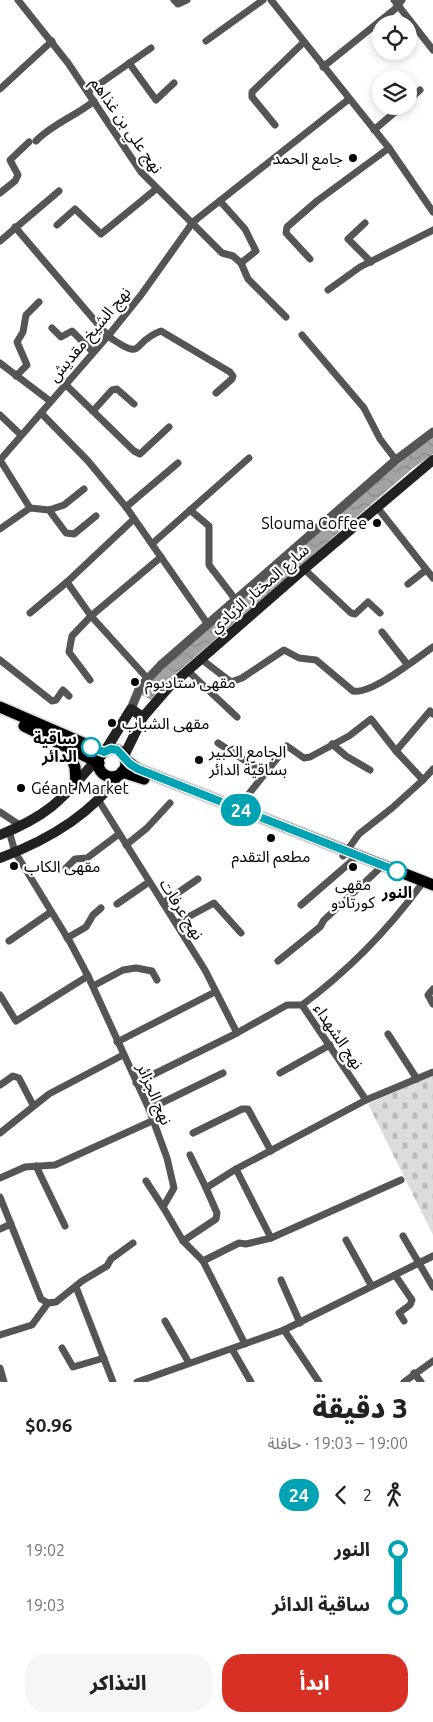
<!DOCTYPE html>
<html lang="ar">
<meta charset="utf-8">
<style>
:root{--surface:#fff;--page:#f6f6f6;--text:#222;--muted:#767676;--accent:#d93025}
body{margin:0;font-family:Ubuntu,"Noto Sans Arabic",sans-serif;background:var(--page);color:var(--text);direction:rtl;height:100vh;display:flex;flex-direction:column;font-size:19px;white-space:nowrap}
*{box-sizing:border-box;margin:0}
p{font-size:16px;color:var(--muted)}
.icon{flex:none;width:28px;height:28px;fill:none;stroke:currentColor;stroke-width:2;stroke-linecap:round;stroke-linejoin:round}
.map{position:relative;height:1382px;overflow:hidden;direction:ltr}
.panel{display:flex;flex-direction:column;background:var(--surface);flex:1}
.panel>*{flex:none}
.badge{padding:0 10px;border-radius:16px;font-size:18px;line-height:32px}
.controls{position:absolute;left:372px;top:15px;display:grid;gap:10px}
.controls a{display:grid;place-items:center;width:45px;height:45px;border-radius:50%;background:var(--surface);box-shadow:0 2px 8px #0003;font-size:25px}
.map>.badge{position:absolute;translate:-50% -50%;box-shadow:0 0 0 2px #fff}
.legs{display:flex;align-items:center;gap:8px;height:55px;padding:0 25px;font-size:16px}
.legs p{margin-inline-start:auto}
.head{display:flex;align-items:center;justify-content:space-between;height:85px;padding:0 25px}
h1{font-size:28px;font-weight:800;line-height:38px}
.primary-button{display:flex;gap:10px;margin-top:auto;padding:10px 25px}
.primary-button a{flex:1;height:58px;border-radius:20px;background:var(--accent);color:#fff;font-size:20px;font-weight:800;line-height:58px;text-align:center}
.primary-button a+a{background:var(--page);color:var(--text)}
ul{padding:0 25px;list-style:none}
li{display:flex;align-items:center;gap:18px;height:55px;font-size:19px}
li i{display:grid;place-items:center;width:8px;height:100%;margin:0 6px;background:currentColor}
li i::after{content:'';width:12px;height:12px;margin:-6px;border:4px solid;border-radius:50%;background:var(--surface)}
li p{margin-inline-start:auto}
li:first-child i{background:linear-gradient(#0000 50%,currentColor 0)}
li:last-child i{background:linear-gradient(currentColor 50%,#0000 0)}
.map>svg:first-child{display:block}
.cemetery{fill:url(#cemetery-stones)}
.water{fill:url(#water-waves)}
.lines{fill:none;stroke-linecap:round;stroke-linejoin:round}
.primary-casing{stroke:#dbdbdb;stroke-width:14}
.minor{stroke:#555;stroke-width:7}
.tertiary{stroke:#555;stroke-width:9}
.secondary{stroke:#222;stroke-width:10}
.primary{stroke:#000;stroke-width:11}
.line-1-casing{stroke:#fff;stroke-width:11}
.line-1{stroke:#00a3b4;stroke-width:8}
.poi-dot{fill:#000;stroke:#fff;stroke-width:2}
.stop-1-dot{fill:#fff;stroke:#00a3b4;stroke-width:2.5}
.labels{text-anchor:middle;stroke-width:4.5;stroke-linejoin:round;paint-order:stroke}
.street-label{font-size:16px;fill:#000;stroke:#fff}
.poi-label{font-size:16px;fill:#000;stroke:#fff;text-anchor:start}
.stop-label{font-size:16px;font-weight:bold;fill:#000;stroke:#fff;text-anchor:end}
</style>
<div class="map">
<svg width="433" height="1382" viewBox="0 0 433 1382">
<defs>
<pattern id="cemetery-stones" width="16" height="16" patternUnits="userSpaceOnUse" patternTransform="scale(1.25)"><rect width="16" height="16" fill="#dcdcdc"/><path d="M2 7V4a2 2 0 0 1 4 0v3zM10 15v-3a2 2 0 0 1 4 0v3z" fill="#bbb"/></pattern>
<pattern id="water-waves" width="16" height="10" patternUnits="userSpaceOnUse" patternTransform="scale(1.25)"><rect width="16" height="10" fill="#a3a3a3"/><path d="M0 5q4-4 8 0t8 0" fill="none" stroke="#8b8b8b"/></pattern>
</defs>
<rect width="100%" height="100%" fill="#fff"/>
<!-- cemetery -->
<polygon class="cemetery" points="433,1075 433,1235 368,1104"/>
<!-- water -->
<polygon class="water" points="433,438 433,454 413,468 166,682 151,700 140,694 147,683 348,507 406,458"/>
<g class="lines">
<!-- primary casing -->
<g class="primary-casing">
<g id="primary">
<polyline points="0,707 104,752"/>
<polyline points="24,726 99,763"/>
<polyline points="66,746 75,767 76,783"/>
<circle cx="112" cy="763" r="14"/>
<polyline points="125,759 138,769 433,885"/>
<polyline points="122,772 144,779"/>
</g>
</g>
<!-- minor -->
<g class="minor">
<polyline points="18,0 68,63 141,172 222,253 233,256 241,263 248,279 286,317"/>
<polyline points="174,0 178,4 187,0"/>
<polyline points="271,0 389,148 433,212"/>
<polyline points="394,0 433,50"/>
<polyline points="206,41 263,0"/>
<polyline points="129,63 156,100 174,83"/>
<polyline points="323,67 395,9 402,0"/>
<polyline points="0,89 52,41"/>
<polyline points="88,92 151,48"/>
<polyline points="409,100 420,90"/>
<polyline points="275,125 252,97 252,92 304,42"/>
<polyline points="374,130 402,106"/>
<path d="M36 141C52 124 76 116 94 101"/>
<polyline points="0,193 15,181 18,175 10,160 29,142"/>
<polyline points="220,201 245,229 256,251 241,263"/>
<polyline points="365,223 348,239 371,262"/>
<polyline points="57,225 75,209 101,234 156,189"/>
<path d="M15 227 108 336C146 363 130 342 161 331L230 372 233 376 232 379 216 393"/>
<polyline points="0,241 59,191"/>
<polyline points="310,259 286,233 287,227 317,201 389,148"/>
<polyline points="328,290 360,267 433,230"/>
<polyline points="52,328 61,337 72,331 93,352"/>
<polyline points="302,335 364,408 380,439 396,460"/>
<polyline points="0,363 50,401"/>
<polyline points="16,376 27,365 17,342 23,332 26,315 39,302"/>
<polyline points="65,384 134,451 140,454 169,427"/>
<polyline points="93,411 112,390 117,389 134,404"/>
<polyline points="41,413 88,461 126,507 207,623"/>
<polyline points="0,415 21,435"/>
<polyline points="0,460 108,336 141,295 193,222 349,99"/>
<polyline points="0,460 30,508 0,529"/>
<polyline points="126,507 178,463"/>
<polyline points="377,507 433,578"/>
<polyline points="30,508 49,510 66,533 74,534 96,516"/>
<polyline points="49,510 64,505 84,489"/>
<polyline points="190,510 209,526 209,565 235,599"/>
<polyline points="153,543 249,458"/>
<polyline points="304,569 351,613 355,614 368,602 380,613"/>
<polyline points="67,582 91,616 147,678"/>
<polyline points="408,584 426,570"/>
<polyline points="30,613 67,582 134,519"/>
<polyline points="382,632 407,664"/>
<path d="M201 659 231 682 242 678 284 650 299 658 316 660 353 691C371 695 417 658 433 647"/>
<polyline points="0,660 52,701 56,700 63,690 69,696"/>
<polyline points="188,671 237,717"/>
<polyline points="90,680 69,652 72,636 91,616 161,557"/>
<polyline points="218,743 264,773"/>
<polyline points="332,744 346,756 370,770"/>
<polyline points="423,780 433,769"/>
<polyline points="99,801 205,970 237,1033"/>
<polyline points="0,812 21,826"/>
<polyline points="232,815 287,746 304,758 310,757 349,736 371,719 396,751"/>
<polyline points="9,831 15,852 70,942 88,976 149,1109 167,1158 174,1188 163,1207 183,1241 203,1261 245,1344"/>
<polyline points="126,845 147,828 170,803"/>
<polyline points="343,856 359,834 392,808 423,780 396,751 430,711 433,714"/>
<polyline points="66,868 75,859 87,858 119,834"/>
<polyline points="163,903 198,879"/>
<polyline points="117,904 149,882"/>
<polyline points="301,905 353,860"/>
<polyline points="177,923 214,903 241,933"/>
<polyline points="67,938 86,927 93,915 101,908"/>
<polyline points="9,941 51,912"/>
<polyline points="278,961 320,927 324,920 379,869"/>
<polyline points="93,986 123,970 136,968 152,971 157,980"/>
<polyline points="433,989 428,995 433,1004"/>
<polyline points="0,995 16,1021 88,976"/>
<path d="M302 1005C348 971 387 931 421 885"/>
<polyline points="388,1034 417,1079"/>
<polyline points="117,1042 215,992"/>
<polyline points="280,1073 330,1045"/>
<polyline points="136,1083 237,1033 287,1005 302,1005 366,1100 433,1072"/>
<polyline points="0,1085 13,1076 19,1078 33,1105"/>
<polyline points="366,1100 236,1169 271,1238 401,1180"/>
<polyline points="149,1109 223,1073"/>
<polyline points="0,1133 49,1094 123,1055"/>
<polyline points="193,1133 242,1109 248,1109 271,1151"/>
<polyline points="190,1155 206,1188"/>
<polyline points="36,1166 65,1226"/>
<polyline points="0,1178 25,1167 55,1165 152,1121"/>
<polyline points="146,1181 163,1207"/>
<polyline points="0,1197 41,1299 48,1303 56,1302 82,1281 107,1266 111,1259 133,1243"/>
<polyline points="0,1229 11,1224"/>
<polyline points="403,1236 433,1287"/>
<polyline points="346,1240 371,1285"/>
<polyline points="183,1241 216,1219 217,1213 206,1188 236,1169"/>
<polyline points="203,1261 239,1243 246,1244 271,1238"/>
<polyline points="395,1275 412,1300 410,1305 399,1313 404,1321"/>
<polyline points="281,1280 300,1323"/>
<polyline points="76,1287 113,1382"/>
<polyline points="165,1321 189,1363"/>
<polyline points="284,1330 319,1382"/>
<polyline points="0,1335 32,1325 48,1303"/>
<polyline points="62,1348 73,1367 104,1358"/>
<polyline points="232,1349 251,1382"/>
<polyline points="0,1368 4,1382"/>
<polyline points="414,1373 421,1382"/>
<polyline points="137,1382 284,1330 433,1256"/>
<polyline points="404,1382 433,1361"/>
</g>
<!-- tertiary -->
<polyline class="tertiary" points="131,709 140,687 161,665 396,460 433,432"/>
<!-- secondary -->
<g class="secondary">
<polyline points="105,751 131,709 143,717"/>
<polyline points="124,756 143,717 169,687 304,569 433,460"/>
<path d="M0 835C46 816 59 803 91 766L99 764"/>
<path d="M0 858C46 841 91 815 119 775"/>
</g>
<!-- primary -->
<use href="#primary" class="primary"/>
</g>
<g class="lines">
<!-- line-1 casing -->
<g class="line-1-casing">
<polyline id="line-1" points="91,747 104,752 111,749 117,750 130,764 138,769 397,871"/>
</g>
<!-- line-1 -->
<use href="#line-1" class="line-1"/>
</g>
<!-- markers -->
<g class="poi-dot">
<circle cx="353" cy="158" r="5"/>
<circle cx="377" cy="523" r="5"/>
<circle cx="135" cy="682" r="5"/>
<circle cx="112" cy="723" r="5"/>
<circle cx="199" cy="760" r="5"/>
<circle cx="21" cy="788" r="5"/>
<circle cx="271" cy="838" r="5"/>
<circle cx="14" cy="866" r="5"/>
<circle cx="353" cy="867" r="5"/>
</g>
<g class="stop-1-dot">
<circle cx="91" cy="747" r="9"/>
<circle cx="397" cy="871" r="9"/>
</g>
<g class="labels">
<!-- street labels -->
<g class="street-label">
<text transform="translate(127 125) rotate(55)" y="6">نهج علي بن غذاهم</text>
<text transform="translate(89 334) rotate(-50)" y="6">نهج الشيخ مقديش</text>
<text transform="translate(259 588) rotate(-41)" y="6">شارع المختار الزيادي</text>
<text transform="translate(182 909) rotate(58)" y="6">نهج عرفات</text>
<text transform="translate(339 1036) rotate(56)" y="6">نهج الشهداء</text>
<text transform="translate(155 1094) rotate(67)" y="6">نهج الجزائر</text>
</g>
<!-- poi labels -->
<g class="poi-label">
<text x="343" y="164" text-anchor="end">جامع الحمد</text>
<text x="367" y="529" text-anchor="end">Slouma Coffee</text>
<text x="145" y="688">مقهى ستاديوم</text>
<text x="122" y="729">مقهى الشباب</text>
<text x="209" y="757">الجامع الكبير<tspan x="209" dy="18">بساقية الدائر</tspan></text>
<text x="31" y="794">Géant Market</text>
<text x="271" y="862" text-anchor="middle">مطعم التقدم</text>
<text x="24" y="872">مقهى الكاب</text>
<text x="353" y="890" text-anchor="middle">مقهى<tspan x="353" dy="18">كورتادو</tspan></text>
</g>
<!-- stop labels -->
<g class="stop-label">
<text x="77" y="744">ساقية<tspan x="77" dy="18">الدائر</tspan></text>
<text x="397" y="898" text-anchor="middle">النور</text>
</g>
</g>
</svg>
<div class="controls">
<a><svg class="icon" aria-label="locate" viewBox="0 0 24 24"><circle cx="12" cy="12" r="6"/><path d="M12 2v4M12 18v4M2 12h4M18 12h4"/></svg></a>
<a><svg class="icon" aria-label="layers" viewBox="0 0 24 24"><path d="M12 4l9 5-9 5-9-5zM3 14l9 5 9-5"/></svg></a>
</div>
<b class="badge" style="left:241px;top:810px;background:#00a3b4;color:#fff">24</b>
</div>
<section class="panel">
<div class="head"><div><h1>3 دقيقة</h1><p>19:00 – 19:03 · حافلة</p></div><b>$0.96</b></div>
<div class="legs"><svg class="icon" aria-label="walk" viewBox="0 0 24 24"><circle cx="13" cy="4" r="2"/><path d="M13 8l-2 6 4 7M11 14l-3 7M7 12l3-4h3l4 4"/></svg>2<svg class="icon" aria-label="back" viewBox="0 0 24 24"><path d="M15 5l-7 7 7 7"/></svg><b class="badge" style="background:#00a3b4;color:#fff">24</b></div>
<ul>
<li><i style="color:#00a3b4"></i><b>النور</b><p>19:02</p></li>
<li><i style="color:#00a3b4"></i><b>ساقية الدائر</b><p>19:03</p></li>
</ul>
<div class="primary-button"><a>ابدأ</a><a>التذاكر</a></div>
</section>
